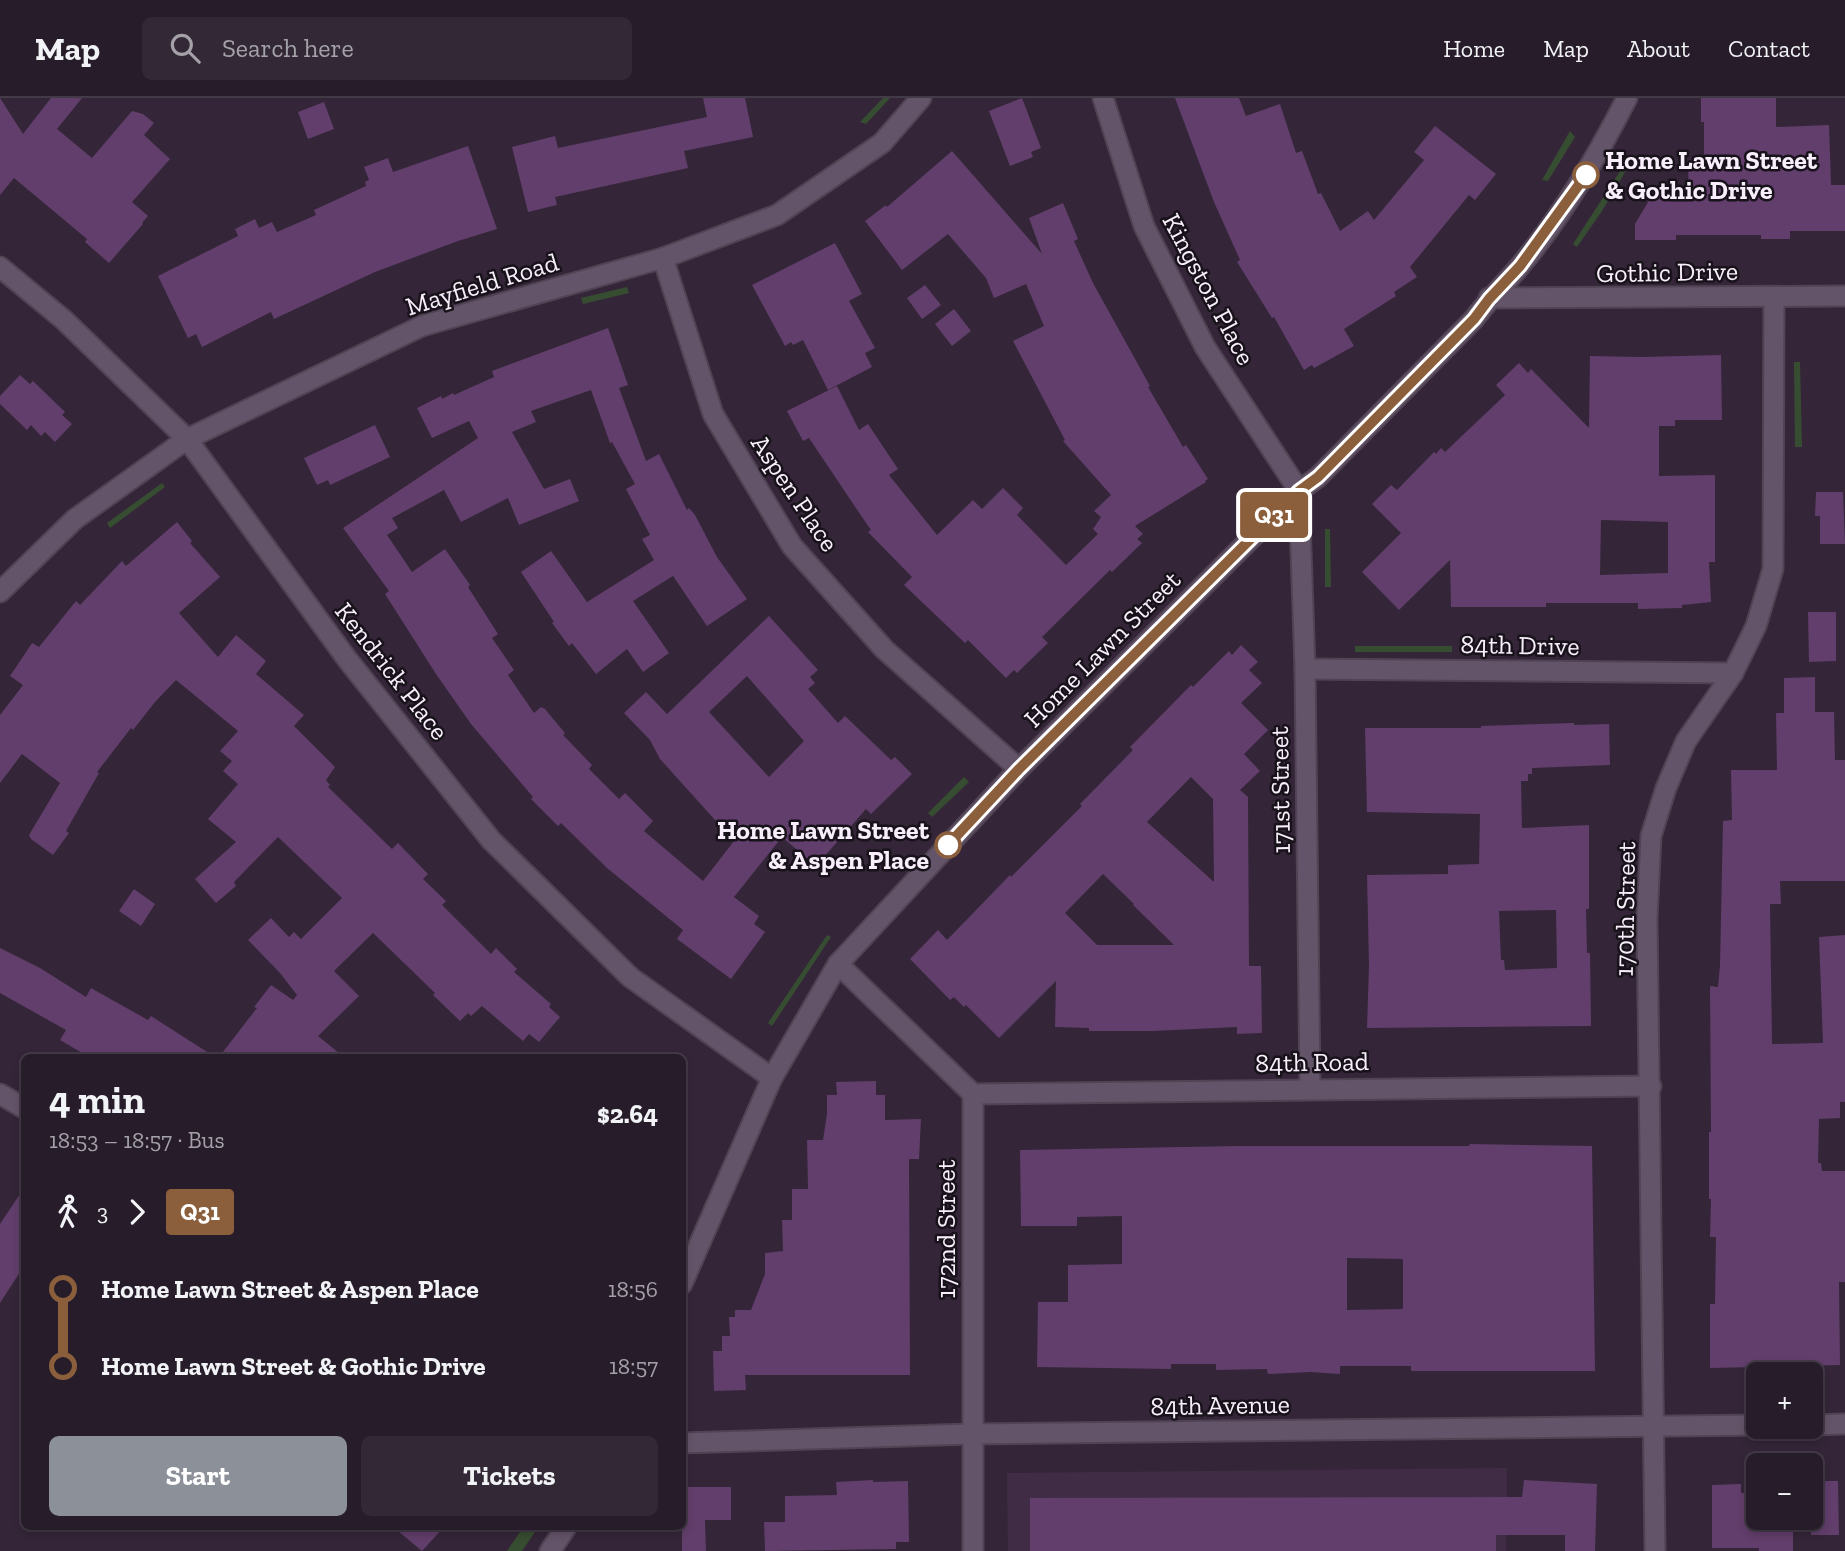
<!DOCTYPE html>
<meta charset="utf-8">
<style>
:root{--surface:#271c2a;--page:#332936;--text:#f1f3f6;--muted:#a4a1a8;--line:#433a47;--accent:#8c9099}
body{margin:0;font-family:"Zilla Slab",serif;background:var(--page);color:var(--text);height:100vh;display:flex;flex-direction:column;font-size:26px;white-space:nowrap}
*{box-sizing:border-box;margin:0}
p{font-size:23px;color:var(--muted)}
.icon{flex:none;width:38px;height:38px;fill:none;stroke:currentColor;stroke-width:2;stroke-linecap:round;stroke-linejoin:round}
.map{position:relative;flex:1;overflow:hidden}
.drawer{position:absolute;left:21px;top:956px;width:665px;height:476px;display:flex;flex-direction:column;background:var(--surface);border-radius:10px;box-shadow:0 4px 10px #0003,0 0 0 2px var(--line)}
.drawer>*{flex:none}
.badge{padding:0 14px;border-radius:5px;font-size:24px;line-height:46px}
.buttons{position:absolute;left:1746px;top:1264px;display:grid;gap:14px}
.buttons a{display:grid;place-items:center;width:77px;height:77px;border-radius:10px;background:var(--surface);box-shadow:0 4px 10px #0003,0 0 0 2px var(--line);font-size:35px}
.map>.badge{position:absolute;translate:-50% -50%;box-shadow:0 0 0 4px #fff}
.legs{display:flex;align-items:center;gap:10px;height:77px;padding:0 28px;font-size:23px}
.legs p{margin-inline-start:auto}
.overview{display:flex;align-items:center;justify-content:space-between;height:119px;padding:0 28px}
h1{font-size:38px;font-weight:700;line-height:52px}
.action{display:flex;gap:14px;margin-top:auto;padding:14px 28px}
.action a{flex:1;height:80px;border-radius:10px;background:var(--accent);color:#fff;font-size:28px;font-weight:700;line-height:80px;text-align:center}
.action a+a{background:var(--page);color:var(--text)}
ul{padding:0 28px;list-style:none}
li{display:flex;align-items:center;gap:24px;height:77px;font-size:26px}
li i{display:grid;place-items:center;width:10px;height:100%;margin:0 9px;background:currentColor}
li i::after{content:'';width:18px;height:18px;margin:-9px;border:5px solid;border-radius:50%;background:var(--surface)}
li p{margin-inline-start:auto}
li:first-child i{background:linear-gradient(#0000 50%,currentColor 0)}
li:last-child i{background:linear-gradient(currentColor 50%,#0000 0)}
header{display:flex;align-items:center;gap:42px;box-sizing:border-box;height:98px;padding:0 35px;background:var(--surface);border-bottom:2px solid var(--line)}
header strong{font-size:33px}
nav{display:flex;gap:38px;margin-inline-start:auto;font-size:24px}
.search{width:490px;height:63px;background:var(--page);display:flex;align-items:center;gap:18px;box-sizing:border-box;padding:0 24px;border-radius:10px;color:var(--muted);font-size:26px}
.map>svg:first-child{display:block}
.built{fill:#402d45}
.green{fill:#374d31}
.building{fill:#613e6b;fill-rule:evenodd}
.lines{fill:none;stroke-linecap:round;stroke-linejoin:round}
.minor-casing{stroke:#504454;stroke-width:23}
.minor{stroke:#645469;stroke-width:19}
.line-1-casing{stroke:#fff;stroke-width:16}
.line-1{stroke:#8b5e3c;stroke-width:10}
.stop-1-dot{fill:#fff;stroke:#8b5e3c;stroke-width:3.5}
.labels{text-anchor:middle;stroke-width:5;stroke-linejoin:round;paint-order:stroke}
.stop-label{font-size:26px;font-weight:bold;fill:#f9effc;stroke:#18121a;text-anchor:start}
.street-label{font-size:26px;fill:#f9effc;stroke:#18121a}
</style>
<header>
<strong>Map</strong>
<div class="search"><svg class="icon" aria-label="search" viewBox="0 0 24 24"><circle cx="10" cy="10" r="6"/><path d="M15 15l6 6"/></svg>Search here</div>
<nav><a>Home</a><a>Map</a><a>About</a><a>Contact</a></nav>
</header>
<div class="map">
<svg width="1845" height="1453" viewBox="0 0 1845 1453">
<rect width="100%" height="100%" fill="#342638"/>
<!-- built -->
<polygon class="built" points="1507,1370 1506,1453 1008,1453 1007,1375"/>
<!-- green -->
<g class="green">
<polygon points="883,0 890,0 866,26 860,24"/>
<polygon points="1570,33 1575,39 1548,83 1542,82"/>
<polygon points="1631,64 1602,113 1577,149 1573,146 1624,67"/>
<polygon points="627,189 629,195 583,206 581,200"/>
<polygon points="1794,264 1800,264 1802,349 1795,349"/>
<polygon points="162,385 165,389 110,430 107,425"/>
<polygon points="1325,431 1330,431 1331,489 1325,489"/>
<rect x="1355" y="548" width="97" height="6"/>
<polygon points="964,679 969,684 932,719 928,715"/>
<polygon points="827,837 831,839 772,928 768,925"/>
<polygon points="524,1428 535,1434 522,1453 507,1453"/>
</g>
<!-- building -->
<g class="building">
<polygon points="0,0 23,36 51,0 82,0 57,31 92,60 132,13 143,16 154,25 144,37 170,61 132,104 148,118 142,125 143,126 109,165 85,144 87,141 14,80 0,97"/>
<polygon points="703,0 745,0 753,39 684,53 688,70 555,99 557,107 528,114 512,49 555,38 558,50 707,19"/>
<polygon points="1022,0 1041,50 1031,54 1033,59 1010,68 989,13"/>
<polygon points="1175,0 1239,0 1246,18 1280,6 1296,55 1302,53 1318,96 1321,95 1340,133 1368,113 1374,122 1424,62 1414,54 1435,28 1496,76 1475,102 1469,97 1410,169 1417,179 1394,194 1396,198 1344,231 1354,248 1314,270 1312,267 1304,272 1274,219 1272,220 1237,164 1240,162 1214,104"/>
<polygon points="1701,0 1776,0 1776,29 1829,27 1831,87 1845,87 1845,133 1790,133 1790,141 1761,141 1761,137 1676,137 1676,142 1635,142 1635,126 1654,94 1689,93 1688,70 1704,69 1704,24 1701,24"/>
<polygon points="324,4 334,31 308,41 298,14"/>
<polygon points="468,48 497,131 458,143 375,174 274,221 271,214 202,249 196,236 188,240 158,178 238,138 235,131 255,121 259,130 272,124 277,134 316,117 314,112 366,88 365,84 369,82 364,69 388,60 393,74"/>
<polygon points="952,53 1042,156 1029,120 1063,105 1078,141 1074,143 1093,185 1150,288 1148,289 1183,349 1186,347 1208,381 1205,383 1206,384 1135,428 1143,436 1137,441 1142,445 1112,474 1110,472 1042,539 1048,545 1017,575 1014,572 1006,580 968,542 965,545 904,487 912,479 868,434 871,432 866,425 809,340 803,343 787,313 837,288 859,332 868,326 898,371 889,377 937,437 973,402 982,411 1003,390 1023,410 1017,417 1066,467 1098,436 1093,431 1101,419 1094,413 1111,397 1063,343 1065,342 1013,243 1044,228 1026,186 994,200 986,180 948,136 902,172 865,123 886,107 887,109"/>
<polygon points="835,145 862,196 849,203 875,250 865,255 872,269 828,292 803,242 793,247 791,244 785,248 752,187"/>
<polygon points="925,187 941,207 922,221 907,200"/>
<polygon points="954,211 971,233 952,248 935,226"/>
<path d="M608 230 628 287 619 290 646 363 659 356 687 412 689 410 695 417 717 459 747 501 707 528 673 478 633 503 669 555 643 574 627 551 596 576 572 545 569 548 552 525 554 524 521 474 551 453 587 504 654 462 642 441 650 437 626 391 635 386 612 344 610 345 591 292 531 313 536 324 512 334 544 391 570 381 579 403 519 427 508 400 461 424 444 392 392 420 398 430 387 437 412 474 445 451 470 487 468 489 498 536 492 540 514 572 508 577 534 615 541 609 545 611 565 635 563 637 592 667 589 671 619 701 625 695 653 723 644 733 703 783 734 743 660 661 650 642 624 615 646 594 667 616 769 518 818 572 810 579 815 585 808 591 838 625 845 618 891 662 895 659 912 676 871 716 866 711 816 768 782 739 734 799 759 818 754 826 765 834 731 881 677 841 683 832 607 770 561 725 558 728 531 701 533 699 471 626 436 576 385 496 389 493 343 430 478 340 469 323 432 340 417 310 441 298 442 301 453 295 454 297 494 279 492 273ZM747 578 804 643 769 679 709 614Z"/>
<path d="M1721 257 1722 322H1675V328H1659V378L1715 377V464H1709L1711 504 1682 507V510L1638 511V505H1546V509H1451L1450 462 1399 512 1362 474 1401 435 1372 406 1391 387 1397 392 1434 354 1436 356 1441 350 1445 354 1505 297 1496 287 1519 265 1528 275 1531 271 1589 330 1590 258 1642 259ZM1601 422 1668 424V475L1600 477Z"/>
<polygon points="20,277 30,286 33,283 65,314 62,317 72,326 55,344 45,334 41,338 31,327 27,332 0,306 0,298"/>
<polygon points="375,327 390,359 330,387 328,382 317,387 304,360"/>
<polygon points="1816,394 1843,394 1845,446 1820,446 1820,418 1815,418"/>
<polygon points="177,424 192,443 190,445 220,479 179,515 218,559 236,537 266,563 256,576 304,617 294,628 335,669 326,682 330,687 328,689 392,751 398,745 428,776 423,781 446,803 442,807 491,856 496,850 517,871 514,874 551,906 549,909 560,919 539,944 529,936 523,943 482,908 471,918 468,915 460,923 433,897 435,895 373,835 334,873 359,898 318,938 344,959 219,959 257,910 254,909 271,887 293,902 297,897 280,875 248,842 271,820 289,839 294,834 301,841 342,800 278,739 234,784 236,788 216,805 195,781 236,744 208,721 238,686 223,673 232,663 220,653 238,633 176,582 155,604 133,632 131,630 97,674 99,675 66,733 69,735 53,757 31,741 29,737 60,685 22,656 0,685 0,617 23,587 10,578 32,545 39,549 76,503 80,507 122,463 126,468"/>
<polygon points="1808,514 1836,514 1836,563 1809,564"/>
<path d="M1241 547 1258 564 1249 572 1262 585 1241 605 1268 632 1244 656 1260 673 1240 692 1248 699 1249 868H1261L1262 935 1237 936V929L1153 933H1089V930L1055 929 1056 883 999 940 966 907 964 909 954 899 950 902 910 861 938 832 947 842 1010 777 1011 779 1082 708 1080 706 1133 652 1130 649 1191 587 1193 589 1229 553 1232 557ZM1191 679 1213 701 1214 784 1147 724ZM1103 776 1134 806 1133 807 1174 847H1097L1065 815Z"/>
<polygon points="1815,579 1815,614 1834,614 1835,662 1845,662 1845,783 1780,783 1781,806 1770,806 1772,946 1823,945 1819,839 1845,837 1845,1004 1840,1004 1840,1020 1819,1021 1818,1065 1821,1065 1822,1073 1845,1073 1845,1184 1839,1184 1840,1267 1710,1270 1710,1206 1715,1206 1716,1139 1710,1139 1711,1101 1709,1101 1709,1034 1711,1034 1710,888 1718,889 1720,867 1723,723 1732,722 1731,672 1777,672 1776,615 1784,615 1784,580"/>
<path d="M1574 625V627L1609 626 1610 667 1532 670V676H1528V683H1521L1522 730 1589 727V811H1586L1587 855H1590L1591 928 1367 930 1369 867 1367 777 1448 776V767L1479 766 1480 716 1367 714 1365 630H1481V628ZM1556 812 1557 870 1505 872 1504 862H1501L1499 813Z"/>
<polygon points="134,791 155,806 141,828 119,813"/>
<polygon points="0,850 40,870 86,899 91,890 148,922 151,918 215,959 89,959 60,942 66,932 0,895"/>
<polygon points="876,983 876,997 885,997 885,1022 921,1021 919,1061 909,1061 910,1277 745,1277 746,1292 714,1293 713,1253 722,1253 722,1238 730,1238 729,1219 735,1219 735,1212 751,1212 765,1176 765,1155 783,1153 782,1122 792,1122 792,1091 808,1091 807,1042 823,1042 827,1016 827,997 837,997 836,984"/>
<path d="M1470 1046 1592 1048 1595 1273H1411V1268H1340V1276L1310 1274 1268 1276 1267 1271 1216 1272V1266H1171V1271L1037 1269 1038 1204H1068V1167L1122 1166V1118L1077 1119V1128H1021L1020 1052 1239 1048H1469ZM1347 1160 1403 1161V1211L1347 1212Z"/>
<polygon points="24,1090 24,1168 0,1205 0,1126"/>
<polygon points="873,1382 873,1384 908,1383 909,1444 896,1444 896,1451 765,1453 764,1424 785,1424 785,1398 837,1397 836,1384"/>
<polygon points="1524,1382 1597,1386 1595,1453 1565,1453 1565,1437 1496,1437 1496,1453 1030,1453 1030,1400 1522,1399"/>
<polygon points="1811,1383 1838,1383 1839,1437 1811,1437"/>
<polygon points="1741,1386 1741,1395 1759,1395 1759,1419 1793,1419 1793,1453 1759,1453 1759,1450 1712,1450 1712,1387"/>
<polygon points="682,1389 731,1389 731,1422 705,1422 706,1453 682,1453"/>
<polygon points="392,1428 445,1428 422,1453"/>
</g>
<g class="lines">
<!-- minor casing -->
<g class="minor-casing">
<g id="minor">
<polyline points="1103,0 1144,128 1205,249 1299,393 1305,571 1310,990"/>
<polyline points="663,160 713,316 792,448 884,551 1019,671"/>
<polyline points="0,169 64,222 187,341 347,561 491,742 630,879 772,980"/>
<polyline points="1489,200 1845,198"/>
<polyline points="0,494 75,421 187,341 422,228 663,160 777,117 882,45 921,0"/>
<polyline points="1305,571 1733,575"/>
<polyline points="838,866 973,996 973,1453"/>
<polyline points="0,996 24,1010"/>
<polyline points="973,996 1651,988"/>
<path d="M682 1186 772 980 838 866 1019 671 1299 393 1318 379 1474 221C1488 202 1505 186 1520 168 1563 117 1597 59 1627 0"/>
<polyline points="1811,1327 1845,1326"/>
<polyline points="682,1345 971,1336 1759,1327"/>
<polyline points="550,1453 567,1428"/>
<polyline points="1655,1453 1647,820 1651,738 1666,690 1686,643 1733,575 1756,528 1773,471 1774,199"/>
</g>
</g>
<!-- minor -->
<use href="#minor" class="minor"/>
</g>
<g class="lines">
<!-- line-1 casing -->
<g class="line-1-casing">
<polyline id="line-1" points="948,747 1019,671 1299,393 1318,379 1474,221 1489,201 1520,168 1586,77"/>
</g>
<!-- line-1 -->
<use href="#line-1" class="line-1"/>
</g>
<!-- markers -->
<g class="stop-1-dot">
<circle cx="1586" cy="77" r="12"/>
<circle cx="948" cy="747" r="12"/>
</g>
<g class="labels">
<!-- stop labels -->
<g class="stop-label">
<text x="1605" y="71">Home Lawn Street<tspan x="1605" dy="30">&amp; Gothic Drive</tspan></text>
<text x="929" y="741" text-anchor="end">Home Lawn Street<tspan x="929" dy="30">&amp; Aspen Place</tspan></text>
</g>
<!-- street labels -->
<g class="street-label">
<text transform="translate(1667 174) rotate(-1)" y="9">Gothic Drive</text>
<text transform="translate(482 186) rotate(-17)" y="9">Mayfield Road</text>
<text transform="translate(1209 191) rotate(62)" y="9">Kingston Place</text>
<text transform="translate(795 395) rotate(56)" y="9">Aspen Place</text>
<text transform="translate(1520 547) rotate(1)" y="9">84th Drive</text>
<text transform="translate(1102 551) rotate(-45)" y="9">Home Lawn Street</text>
<text transform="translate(392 573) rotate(52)" y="9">Kendrick Place</text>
<text transform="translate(1280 692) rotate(-91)" y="9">171st Street</text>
<text transform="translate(1625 811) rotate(-89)" y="9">170th Street</text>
<text transform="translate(1312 964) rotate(-1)" y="9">84th Road</text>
<text transform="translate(946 1131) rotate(-90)" y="9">172nd Street</text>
<text transform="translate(1220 1307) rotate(-1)" y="9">84th Avenue</text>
</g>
</g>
</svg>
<div class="buttons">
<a>+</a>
<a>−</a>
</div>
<b class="badge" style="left:1274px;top:417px;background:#8b5e3c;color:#fff">Q31</b>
<section class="drawer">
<div class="overview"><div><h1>4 min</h1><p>18:53 – 18:57 · Bus</p></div><b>$2.64</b></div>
<div class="legs"><svg class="icon" aria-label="walk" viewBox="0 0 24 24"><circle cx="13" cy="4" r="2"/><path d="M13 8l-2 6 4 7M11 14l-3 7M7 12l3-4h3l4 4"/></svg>3<svg class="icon" aria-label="forward" viewBox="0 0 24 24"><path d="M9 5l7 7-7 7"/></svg><b class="badge" style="background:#8b5e3c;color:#fff">Q31</b></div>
<ul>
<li><i style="color:#8b5e3c"></i><b>Home Lawn Street &amp; Aspen Place</b><p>18:56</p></li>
<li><i style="color:#8b5e3c"></i><b>Home Lawn Street &amp; Gothic Drive</b><p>18:57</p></li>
</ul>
<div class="action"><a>Start</a><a>Tickets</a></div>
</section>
</div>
